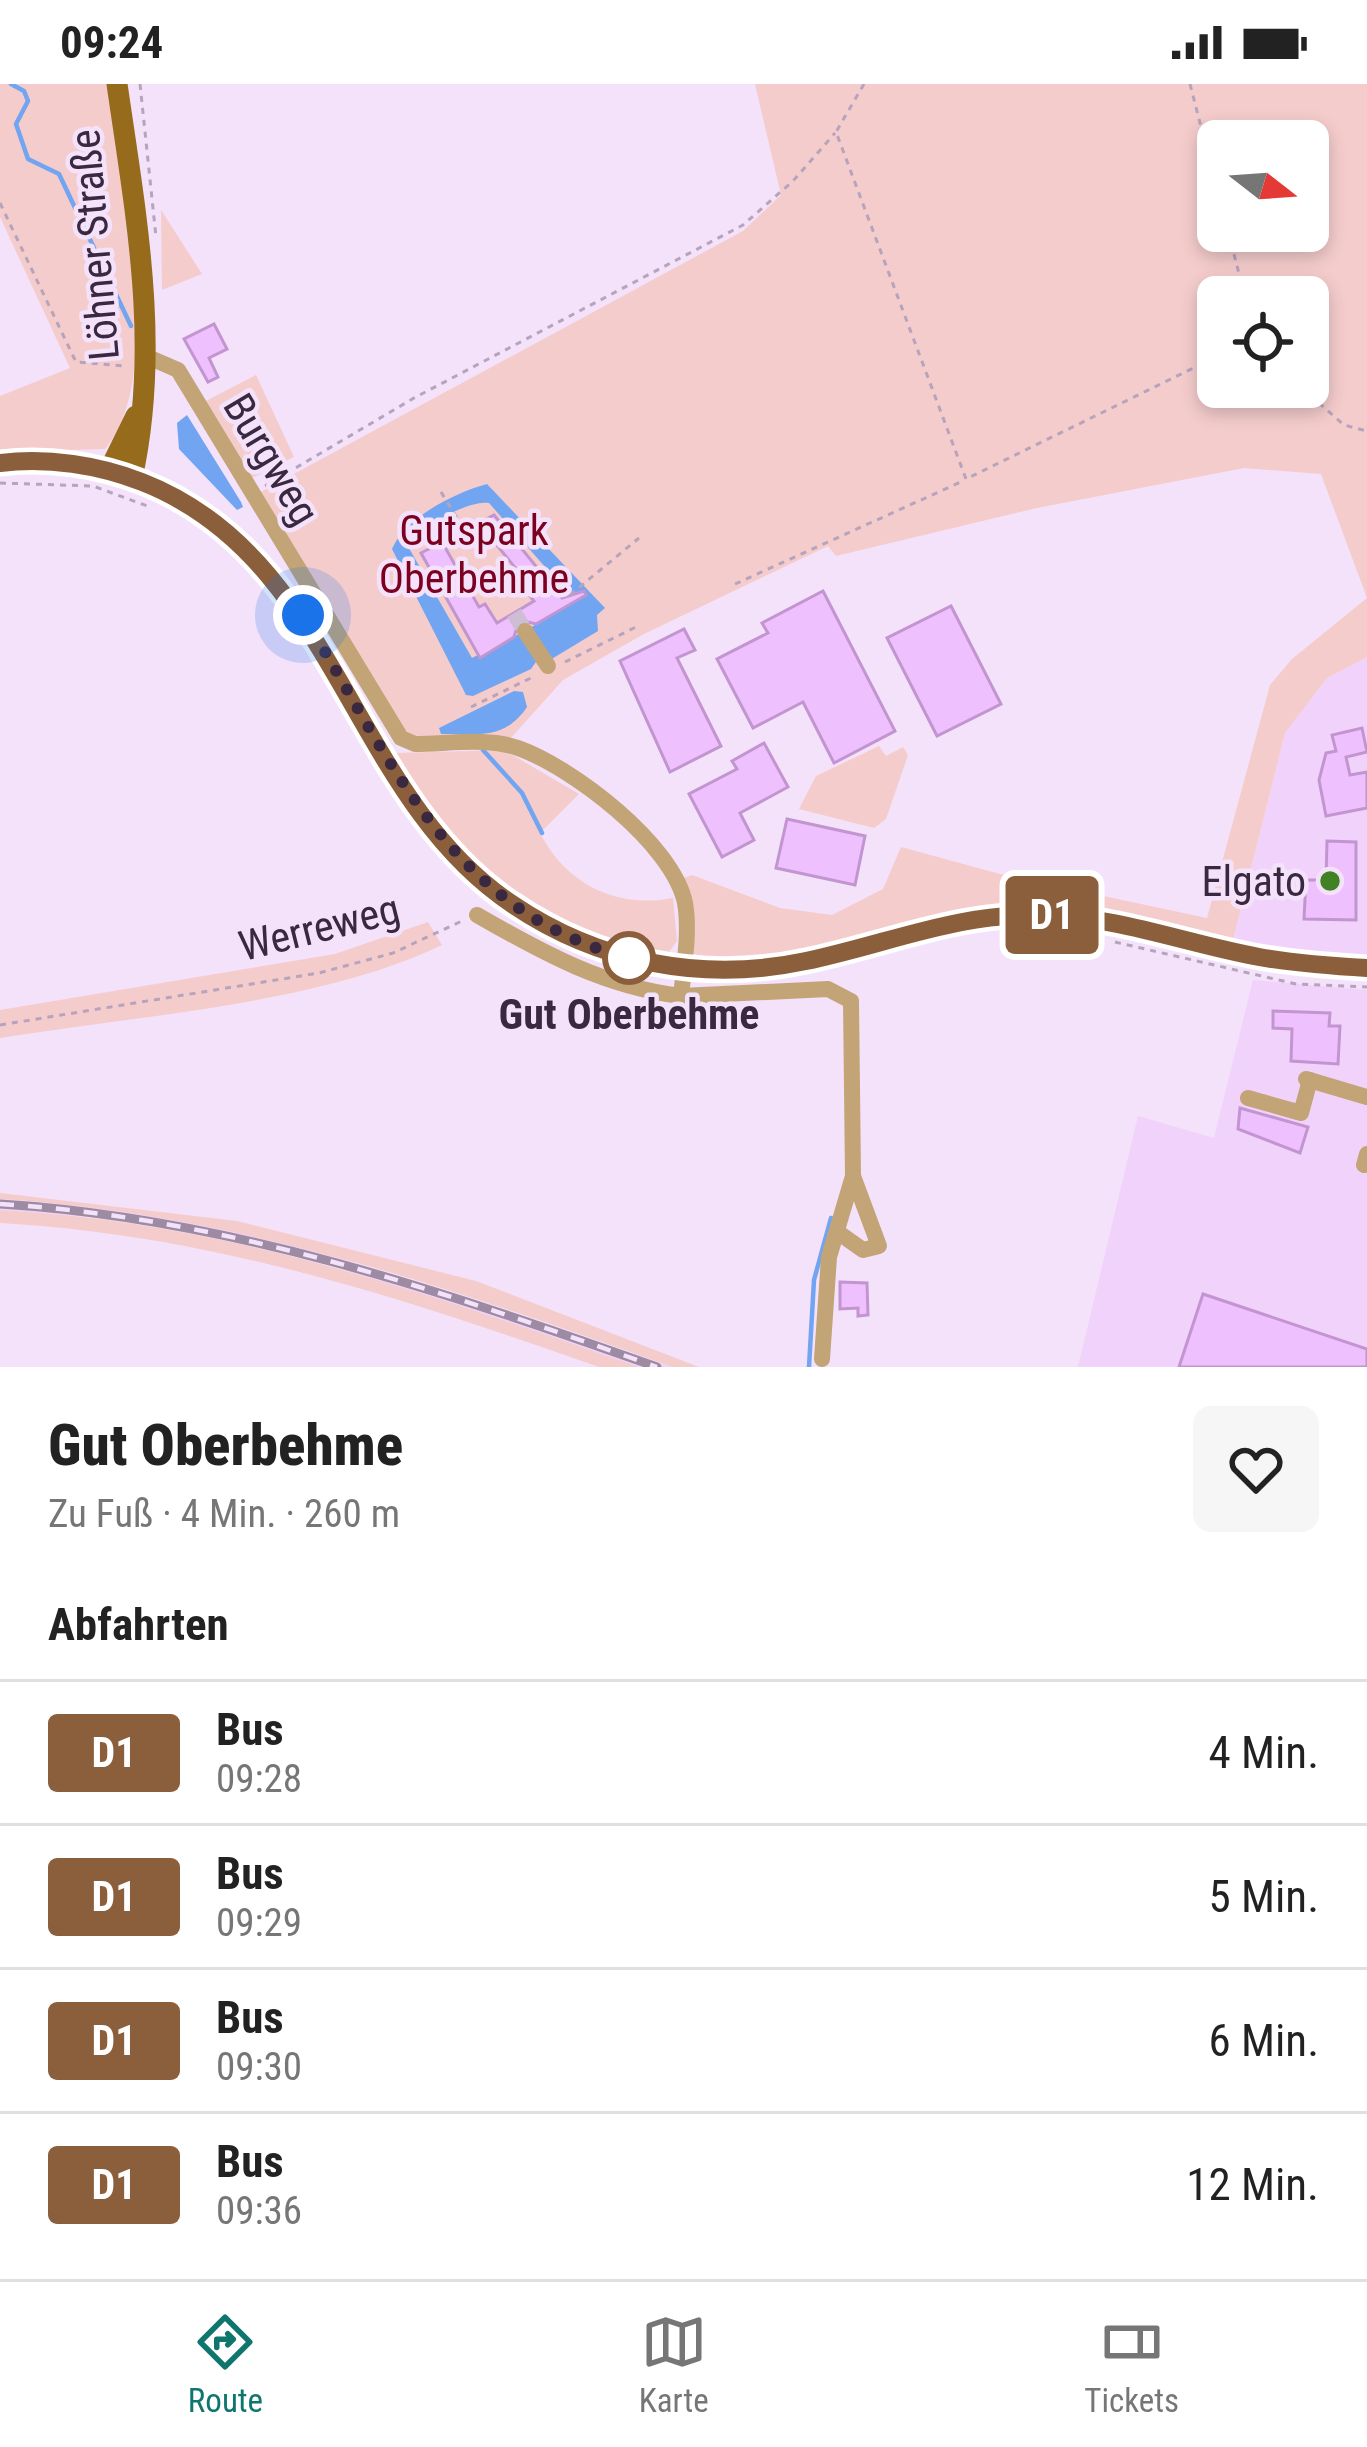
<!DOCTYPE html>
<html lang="de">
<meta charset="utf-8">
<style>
:root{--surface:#fff;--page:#f6f6f6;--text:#222;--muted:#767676;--line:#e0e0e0;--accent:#0f766e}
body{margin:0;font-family:"Roboto Condensed",sans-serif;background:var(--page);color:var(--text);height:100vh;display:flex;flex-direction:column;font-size:45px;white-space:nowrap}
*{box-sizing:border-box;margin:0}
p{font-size:39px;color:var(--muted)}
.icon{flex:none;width:66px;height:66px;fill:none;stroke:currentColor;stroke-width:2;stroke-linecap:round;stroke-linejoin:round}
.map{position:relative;height:1283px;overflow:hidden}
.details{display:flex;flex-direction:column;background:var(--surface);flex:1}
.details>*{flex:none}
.badge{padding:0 24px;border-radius:9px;font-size:42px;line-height:78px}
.needle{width:78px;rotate:107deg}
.tools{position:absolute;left:1197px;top:36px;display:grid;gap:24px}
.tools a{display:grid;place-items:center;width:132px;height:132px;border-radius:18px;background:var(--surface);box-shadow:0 6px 18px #0003;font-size:60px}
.you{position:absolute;width:60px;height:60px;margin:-30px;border:9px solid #fff;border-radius:50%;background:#1a73e8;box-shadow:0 0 0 18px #1a73e833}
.map>.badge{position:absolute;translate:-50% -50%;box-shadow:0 0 0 6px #fff}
h2{padding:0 48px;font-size:45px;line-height:108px}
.round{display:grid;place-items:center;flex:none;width:126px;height:126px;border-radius:18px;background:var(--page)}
.overview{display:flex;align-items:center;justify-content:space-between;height:204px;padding:0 48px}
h1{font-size:57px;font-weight:800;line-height:90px}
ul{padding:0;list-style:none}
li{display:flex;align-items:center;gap:36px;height:144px;padding:0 48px;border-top:3px solid var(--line)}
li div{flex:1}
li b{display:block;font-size:45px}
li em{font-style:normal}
li .badge{min-width:132px;font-weight:700;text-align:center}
.status{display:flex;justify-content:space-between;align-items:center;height:84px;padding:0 60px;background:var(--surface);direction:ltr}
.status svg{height:33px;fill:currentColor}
.menu{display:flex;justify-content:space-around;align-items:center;height:168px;border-top:3px solid var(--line);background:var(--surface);font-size:33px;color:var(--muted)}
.menu a{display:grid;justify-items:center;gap:6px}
.menu .active{color:var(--accent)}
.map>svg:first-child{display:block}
.built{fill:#f1d2fb}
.green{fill:#f5cccc;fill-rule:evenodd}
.water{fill:#71a5f1}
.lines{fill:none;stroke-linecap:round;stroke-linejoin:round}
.stream{stroke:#71a5f1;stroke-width:4.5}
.building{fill:#eec0fd;stroke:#c295d1;stroke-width:3}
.minor-tunnel{stroke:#cfbcd5;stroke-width:16;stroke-dasharray:16 8;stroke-linecap:butt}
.path{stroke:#b6a3bc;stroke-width:3;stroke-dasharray:6 6;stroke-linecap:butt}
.minor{stroke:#c2a477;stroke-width:16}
.major{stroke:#966b1c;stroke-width:21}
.rail-casing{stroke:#9d8aa3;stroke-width:9}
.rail{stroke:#f4e1fa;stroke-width:4.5;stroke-dasharray:14;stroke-linecap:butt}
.line-casing{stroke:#fff;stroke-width:27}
.line{stroke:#8b5e3c;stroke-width:18}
.walk{stroke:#3a2840;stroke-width:12;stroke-dasharray:0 21.6}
.poi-dot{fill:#418324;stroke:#f4e1fa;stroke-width:4.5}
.stop-dot{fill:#fff;stroke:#8b5e3c;stroke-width:6}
.labels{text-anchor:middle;stroke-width:9;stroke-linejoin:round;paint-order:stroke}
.street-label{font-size:42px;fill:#3a2840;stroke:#f4e1fa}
.park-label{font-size:42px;fill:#7c0120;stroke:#f4e1fa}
.poi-label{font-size:42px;fill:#3a2840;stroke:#f4e1fa;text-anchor:end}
.stop-label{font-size:42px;font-weight:bold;fill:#3a2840;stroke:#f4e1fa}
</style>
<div class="status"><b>09:24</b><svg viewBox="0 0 49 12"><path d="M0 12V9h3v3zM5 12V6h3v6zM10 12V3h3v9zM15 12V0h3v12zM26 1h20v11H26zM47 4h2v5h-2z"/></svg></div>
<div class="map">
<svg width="1367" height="1283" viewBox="0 0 1367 1283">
<rect width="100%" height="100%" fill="#f4e1fa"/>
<!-- built -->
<g class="built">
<polygon points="1367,573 1367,873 1232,860 1285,649 1327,594"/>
<polygon points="1253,896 1367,906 1367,1283 1078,1283 1138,1032 1214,1054"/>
<polygon points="0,1115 119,1124 303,1162 672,1283 639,1283 300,1171 117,1135 0,1126"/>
</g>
<!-- green -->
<g class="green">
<path d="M0 0H109C120 93 168 290 105 365L0 368V312L70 284 0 133Z"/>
<path d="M755 0H1367V573L1327 594 1285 649 1232 860C1153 836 1073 816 989 822 898 828 785 898 694 870L681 795 692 791 780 824 832 831 883 805 901 763 1000 790 1207 834 1270 601 1292 575 1367 514 1321 390 1244 384 1037 424 836 472 828 462 644 550 563 596 510 655 428 657 403 651 255 411 743 147 781 111ZM1218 57H1308V147H1218ZM1218 213H1308V303H1218Z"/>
<polygon points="161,126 202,190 162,206"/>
<polygon points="256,291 294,373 248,396 204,318"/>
<polygon points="879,662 886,672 903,663 908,671 886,735 874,744 799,725 816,692"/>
<path d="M504 666 579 710 540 749C566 800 616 825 673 814L677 857 669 868 658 871C623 858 587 847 553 834 482 806 432 731 395 669Z"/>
<path d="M428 838 442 861C320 920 136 932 0 954V926L335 870Z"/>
<path d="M0 1109 237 1137 476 1197 699 1283H672C453 1204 234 1129 0 1115Z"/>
<path d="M0 1126C232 1139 423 1208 639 1283H599C400 1213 213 1151 0 1139Z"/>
</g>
<!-- water -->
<g class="water">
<polygon points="187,331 241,418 243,423 237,426 179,365 177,339"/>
<path d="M487 400 605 524 597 531 598 547 550 576 530 544 575 517 489 419C468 415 415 446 410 466L472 574 521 549 538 575 531 585 473 612 466 611 392 465C405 434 454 409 487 400Z"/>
<path d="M514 607 523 608 527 623C505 656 478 650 441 650L439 644Z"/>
</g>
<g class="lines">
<!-- stream -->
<g class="stream">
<polyline points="11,0 24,7 28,17 16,40 28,75 59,90 131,242"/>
<polyline points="483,666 522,709 542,749"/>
<polyline points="809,1283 814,1196 831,1134"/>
</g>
</g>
<!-- building -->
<g class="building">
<polygon points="214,240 227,265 209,274 218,293 208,298 184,255"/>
<polygon points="494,431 562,514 584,507 586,511 536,540 519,536 514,553 480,574 421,469 442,458 479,523 485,520 497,539 534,517 520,500 525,496 479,439"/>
<polygon points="823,507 895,647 834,679 803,618 753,644 717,575 768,549 762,539"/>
<polygon points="951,522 1001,620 937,652 887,554"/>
<polygon points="684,545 695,566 677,574 721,662 670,688 620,577"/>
<polygon points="1362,644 1367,668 1346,673 1350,691 1367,688 1367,724 1326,732 1319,696 1326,669 1336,667 1332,651"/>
<polygon points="764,659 788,703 740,729 754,756 722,773 689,710 737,685 732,677"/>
<polygon points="787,735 865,752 855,801 776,784"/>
<polygon points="1327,757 1356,758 1356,836 1304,835 1306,796 1326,796"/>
<polygon points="1273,927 1330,929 1329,942 1340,942 1338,980 1291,977 1292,945 1273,944"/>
<polygon points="1240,1024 1308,1043 1300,1069 1238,1045"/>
<polygon points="840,1198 867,1199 868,1231 858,1232 858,1224 840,1225"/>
<polygon points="1203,1210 1367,1265 1367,1283 1179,1283"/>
</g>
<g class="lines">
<!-- minor-tunnel -->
<polyline class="minor-tunnel" points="514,529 525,547"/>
<!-- path -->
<g class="path">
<polyline points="140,0 156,153"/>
<polyline points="864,0 836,48 966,395 1218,272"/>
<polyline points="1190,0 1218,109"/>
<polyline points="0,119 76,278 125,282"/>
<polyline points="1228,147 1245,213"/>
<polyline points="1301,303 1344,341 1367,347"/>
<polyline points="0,399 93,402 150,423"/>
<polyline points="265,402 414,314 743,141 793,97 835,49"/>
<polyline points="441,408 462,442"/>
<polyline points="735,500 963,397"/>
<polyline points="570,511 639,454"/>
<polyline points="565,578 636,543"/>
<polyline points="471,623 535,592"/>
<polyline points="1085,853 1105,856"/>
<polyline points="1115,858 1296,900 1367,903"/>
<polyline points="0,941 319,889 393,869 464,836"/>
</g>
<!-- minor -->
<g class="minor">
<path d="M148 273 178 286 401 654 415 660C447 660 488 653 518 664 572 683 673 760 685 819 690 847 684 883 681 912 605 903 543 869 477 831"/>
<polyline points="525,547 548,582"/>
<polyline points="681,912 828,905 851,917 853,1092 829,1173 822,1275"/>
<polyline points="1306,995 1367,1013"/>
<polyline points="1248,1014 1301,1029 1310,996"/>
<polyline points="1364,1081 1367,1070"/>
<polyline points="839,1149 863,1166 879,1162 853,1092"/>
</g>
<!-- major -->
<g class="major">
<path d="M117 0C136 132 161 262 132 394"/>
<path d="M0 379C47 373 98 381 143 398 337 474 349 712 512 820 599 879 703 899 806 877 888 860 959 828 1045 831 1117 833 1188 859 1259 873 1294 879 1331 882 1367 884"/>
<polyline points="109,387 136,332"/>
</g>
<!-- rail casing -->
<g class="rail-casing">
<path id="rail" d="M0 1120C230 1134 442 1207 657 1283"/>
</g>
<!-- rail -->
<use href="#rail" class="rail"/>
</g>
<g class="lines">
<!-- line casing -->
<g class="line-casing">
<path id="line" d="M0 379C47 373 99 381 142 398 337 474 349 711 512 820 599 879 703 899 806 877 888 860 959 828 1045 831 1118 833 1188 860 1259 873 1294 879 1331 882 1367 884"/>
</g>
<!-- line -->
<use href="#line" class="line"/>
<!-- walk -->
<path class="walk" d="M303 531C392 675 448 827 629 874"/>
</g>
<!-- markers -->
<circle class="poi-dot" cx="1330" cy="797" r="12"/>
<circle class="stop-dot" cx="629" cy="874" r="24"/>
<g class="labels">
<!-- street labels -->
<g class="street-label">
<text transform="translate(94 161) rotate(-95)" y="15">Löhner Straße</text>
<text transform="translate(272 375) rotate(59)" y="15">Burgweg</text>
<text transform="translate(319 843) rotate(-14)" y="15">Werreweg</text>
</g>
<!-- park labels -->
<g class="park-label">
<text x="474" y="461">Gutspark<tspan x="474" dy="48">Oberbehme</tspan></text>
</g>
<!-- poi labels -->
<g class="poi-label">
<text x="1306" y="812">Elgato</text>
</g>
<!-- stop labels -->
<g class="stop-label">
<text x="629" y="945">Gut Oberbehme</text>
</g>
</g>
</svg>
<div class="tools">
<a><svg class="needle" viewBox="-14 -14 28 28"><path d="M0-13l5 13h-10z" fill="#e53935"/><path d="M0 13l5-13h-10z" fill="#767676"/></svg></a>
<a><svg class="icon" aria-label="locate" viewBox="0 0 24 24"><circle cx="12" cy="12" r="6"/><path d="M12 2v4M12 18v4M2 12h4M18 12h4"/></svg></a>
</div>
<div class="you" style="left:303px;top:531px"></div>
<b class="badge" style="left:1052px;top:831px;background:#8b5e3c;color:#fff">D1</b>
</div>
<section class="details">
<div class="overview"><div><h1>Gut Oberbehme</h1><p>Zu Fuß · 4 Min. · 260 m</p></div><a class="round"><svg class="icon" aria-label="heart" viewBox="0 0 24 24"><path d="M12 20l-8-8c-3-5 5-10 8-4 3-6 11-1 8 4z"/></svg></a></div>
<h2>Abfahrten</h2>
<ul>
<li><span class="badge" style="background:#8b5e3c;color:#fff">D1</span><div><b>Bus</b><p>09:28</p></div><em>4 Min.</em></li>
<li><span class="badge" style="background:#8b5e3c;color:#fff">D1</span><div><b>Bus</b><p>09:29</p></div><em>5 Min.</em></li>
<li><span class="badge" style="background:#8b5e3c;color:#fff">D1</span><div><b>Bus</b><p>09:30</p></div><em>6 Min.</em></li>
<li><span class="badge" style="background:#8b5e3c;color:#fff">D1</span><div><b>Bus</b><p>09:36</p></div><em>12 Min.</em></li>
</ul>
</section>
<nav class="menu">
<a class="active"><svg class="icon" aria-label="directions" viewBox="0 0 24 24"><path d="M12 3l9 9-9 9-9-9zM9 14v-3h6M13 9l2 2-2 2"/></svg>Route</a>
<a><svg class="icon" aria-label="map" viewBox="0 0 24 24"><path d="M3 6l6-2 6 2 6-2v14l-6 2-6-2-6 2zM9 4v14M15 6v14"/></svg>Karte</a>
<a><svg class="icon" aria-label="tickets" viewBox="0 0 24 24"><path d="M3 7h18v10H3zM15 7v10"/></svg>Tickets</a>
</nav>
